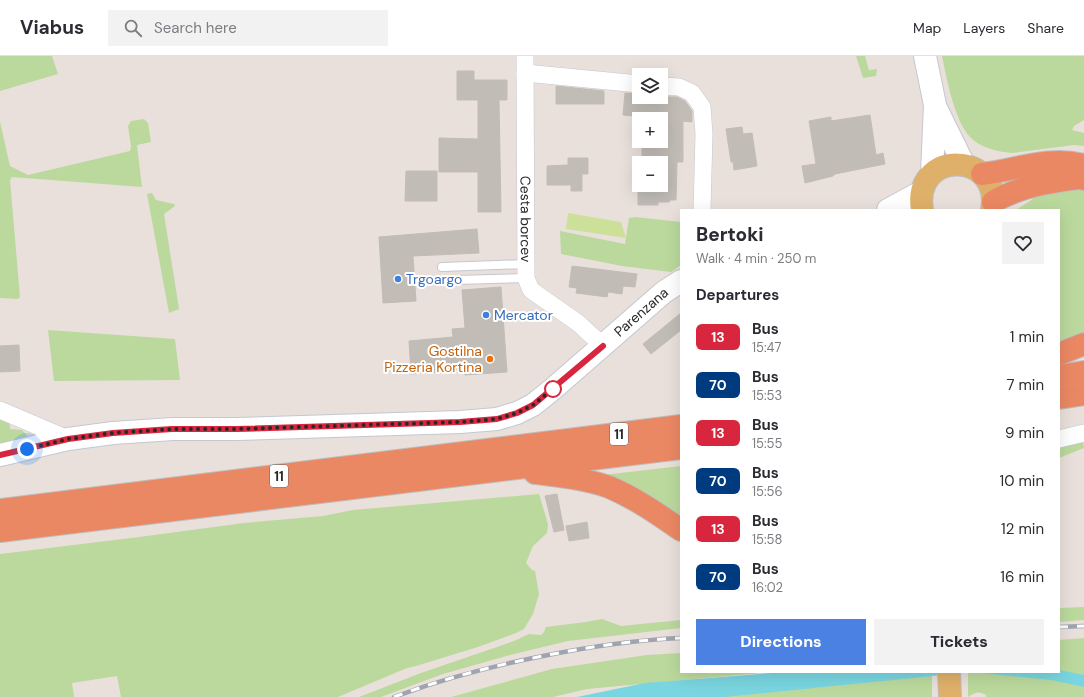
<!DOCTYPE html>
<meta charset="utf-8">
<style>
:root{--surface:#fff;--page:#f2f2f3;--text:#2b2b33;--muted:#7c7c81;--line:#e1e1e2;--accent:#4c81e4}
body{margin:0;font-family:"DM Sans",sans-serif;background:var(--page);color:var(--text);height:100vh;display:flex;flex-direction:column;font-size:15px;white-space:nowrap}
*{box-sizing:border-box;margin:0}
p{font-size:13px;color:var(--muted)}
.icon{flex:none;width:22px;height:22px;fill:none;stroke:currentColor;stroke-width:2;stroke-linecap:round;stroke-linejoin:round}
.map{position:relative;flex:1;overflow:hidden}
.details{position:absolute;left:680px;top:153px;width:380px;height:464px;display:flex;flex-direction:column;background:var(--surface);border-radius:0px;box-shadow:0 4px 16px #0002}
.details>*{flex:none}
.badge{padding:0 8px;border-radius:6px;font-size:14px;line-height:26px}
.fabs{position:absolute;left:632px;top:12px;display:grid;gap:8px}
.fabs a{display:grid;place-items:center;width:36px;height:36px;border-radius:0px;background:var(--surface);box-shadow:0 4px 16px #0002;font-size:20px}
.you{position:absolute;width:20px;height:20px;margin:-10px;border:3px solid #fff;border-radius:50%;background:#1a73e8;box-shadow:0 0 0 6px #1a73e833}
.map>.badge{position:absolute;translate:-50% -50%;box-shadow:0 0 0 2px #fff}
h2{padding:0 16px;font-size:15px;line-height:36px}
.round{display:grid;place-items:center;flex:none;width:42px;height:42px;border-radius:0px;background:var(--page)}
.headline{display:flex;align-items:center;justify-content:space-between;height:68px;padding:0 16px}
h1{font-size:19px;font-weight:800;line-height:30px}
.action{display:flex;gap:8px;margin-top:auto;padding:8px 16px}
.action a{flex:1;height:46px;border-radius:0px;background:var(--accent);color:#fff;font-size:16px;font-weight:800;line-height:46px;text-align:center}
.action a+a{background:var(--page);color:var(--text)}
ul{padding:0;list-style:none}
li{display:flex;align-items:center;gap:12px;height:48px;padding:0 16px}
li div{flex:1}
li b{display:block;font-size:15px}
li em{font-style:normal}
li .badge{min-width:44px;font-weight:700;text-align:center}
header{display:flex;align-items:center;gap:24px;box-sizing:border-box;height:56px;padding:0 20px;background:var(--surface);border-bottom:1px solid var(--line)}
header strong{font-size:19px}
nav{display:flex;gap:22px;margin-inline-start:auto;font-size:14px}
.search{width:280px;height:36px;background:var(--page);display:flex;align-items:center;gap:10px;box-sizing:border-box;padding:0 14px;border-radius:0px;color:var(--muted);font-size:15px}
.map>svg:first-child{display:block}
.green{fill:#bbd99d}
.pitch{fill:#cde09a}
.water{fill:#79d5df}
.building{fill:#c1bcb6;stroke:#c3bcb5}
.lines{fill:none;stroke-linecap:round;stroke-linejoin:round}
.lane-casing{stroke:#c3c8d0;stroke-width:10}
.street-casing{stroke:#c3c8d0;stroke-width:18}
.secondary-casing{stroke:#c3c8d0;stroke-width:24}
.primary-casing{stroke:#bebebe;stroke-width:24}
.highway-casing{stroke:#bebebe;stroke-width:24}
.lane{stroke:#fff;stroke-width:8}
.street{stroke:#fff;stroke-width:17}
.secondary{stroke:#fff;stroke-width:22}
.primary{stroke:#dfb069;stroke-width:22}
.highway{stroke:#eb8864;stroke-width:22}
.rail-casing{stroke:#9fa4b0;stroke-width:4.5}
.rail{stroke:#fff;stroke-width:3;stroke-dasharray:9;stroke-linecap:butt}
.line-casing{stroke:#fff;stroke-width:9}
.line{stroke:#d7263d;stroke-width:6}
.walk{stroke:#282828;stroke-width:4;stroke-dasharray:0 7.2}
.shop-dot{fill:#3f7fe0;stroke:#fff;stroke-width:1.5}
.food-dot{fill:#e8710a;stroke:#fff;stroke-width:1.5}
.stop-dot{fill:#fff;stroke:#d7263d;stroke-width:2}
.labels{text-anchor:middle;stroke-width:4;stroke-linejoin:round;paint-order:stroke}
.shield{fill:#fff;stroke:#686868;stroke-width:1}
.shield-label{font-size:13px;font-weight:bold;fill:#282828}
.street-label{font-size:14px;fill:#282828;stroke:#fff}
.shop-label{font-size:14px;fill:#366cbe;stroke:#fff;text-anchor:start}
.food-label{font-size:14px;fill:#c56008;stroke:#fff;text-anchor:end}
</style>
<header>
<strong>Viabus</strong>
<div class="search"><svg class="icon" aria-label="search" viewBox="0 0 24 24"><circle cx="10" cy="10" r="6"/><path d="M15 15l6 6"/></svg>Search here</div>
<nav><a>Map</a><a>Layers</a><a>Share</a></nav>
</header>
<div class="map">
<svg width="1084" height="641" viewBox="0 0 1084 641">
<rect width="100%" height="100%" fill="#e9e0db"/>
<!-- green -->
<g class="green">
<polygon points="0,0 52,0 58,18 0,35"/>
<polygon points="856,0 865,0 869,14 877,13 876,20 863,22"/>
<path d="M942 0H1084V64L1074 70 1072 74 1084 77V90L1074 89 1013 97C999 96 980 92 970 81 954 63 947 24 942 0Z"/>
<polygon points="144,63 148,67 151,86 137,89 142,131 12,121 10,124 20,241 18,243 0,242 0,66 10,110 28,119 130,95 131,91 128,70 131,65"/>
<polygon points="1084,130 1084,278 1059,290 1059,154 1016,154 1033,143 1032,137"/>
<polygon points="152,137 156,144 174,148 175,150 164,158 179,253 169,257 147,138"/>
<polygon points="635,161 681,166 681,209 671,216 622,210 561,198 560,175 625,188 629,162"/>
<polygon points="48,274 175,283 180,324 54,325"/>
<polygon points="0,364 7,365 10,369 10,373 22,374 29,382 0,388"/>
<polygon points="1075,386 1083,386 1084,392 1059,402 1059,389"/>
<polygon points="681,410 681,465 603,419"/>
<polygon points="539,438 548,468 547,477 533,490 526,507 532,514 535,515 539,538 533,558 524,573 516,577 478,591 416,610 407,612 338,641 121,641 117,620 72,627 74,641 0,641 0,498 139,481 244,467 323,460 353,454"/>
<polygon points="1084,551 1084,564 1059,566 1059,552"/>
<polygon points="602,563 621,570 681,564 681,572 568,585 510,599 443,618 381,641 359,641 421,617 514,585 529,578 541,579 544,576 546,571 586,566"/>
<path d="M1084 582V641H986V639C978 635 976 636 968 641V616H1059V584Z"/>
<polygon points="681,597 681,616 838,616 759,617 587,633 553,641 451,641 552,613 647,599"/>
<polygon points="932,617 932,641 632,641 783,632 810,632 832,630"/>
</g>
<!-- pitch -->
<polygon class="pitch" points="568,157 621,166 626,182 566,173"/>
<!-- water -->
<polygon class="water" points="1059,614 1084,619 1084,631 1051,624 972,616 724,641 577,641 645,627 785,616 1059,616"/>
<!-- building -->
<g class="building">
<polygon points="457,15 474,15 474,24 507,24 507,44 499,44 501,156 478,156 478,116 439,116 439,82 478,83 478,44 457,44"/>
<polygon points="556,30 604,35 604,48 556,48"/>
<polygon points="625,37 639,38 639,41 677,41 685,45 692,55 692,66 683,65 683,106 677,106 676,144 670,144 669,146 658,146 658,149 638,149 638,135 641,135 641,129 661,129 661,106 651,106 651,101 642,101 642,85 661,85 661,63 623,59"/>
<polygon points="870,59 876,99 883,97 885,108 835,118 833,120 805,127 802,110 816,108 809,65 831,61 831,65"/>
<polygon points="742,71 743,78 752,77 757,110 734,114 733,106 731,106 726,73"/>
<polygon points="568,102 588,102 588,118 582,118 582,135 571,135 571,129 547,129 547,110 568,109"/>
<polygon points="406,115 437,115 437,145 405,145"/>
<polygon points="477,173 479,197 413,200 416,245 383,247 379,181"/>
<polygon points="572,210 637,218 635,231 623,230 622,238 608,236 607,241 576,237 577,232 569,231"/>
<polygon points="501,231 507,316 465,319 465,314 411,318 409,285 453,281 452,273 465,272 462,234"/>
<polygon points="681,257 681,274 651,298 643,288"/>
<polygon points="19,289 20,315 0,316 0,290"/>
<polygon points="557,438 564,474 554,476 545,440"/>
<polygon points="587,466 589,482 569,485 566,470"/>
</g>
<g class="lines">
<!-- lane casing -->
<g class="lane-casing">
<g id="lane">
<polyline points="442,211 526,208"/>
<polyline points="456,224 526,222"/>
</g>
</g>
<!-- street casing -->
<g class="street-casing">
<g id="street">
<path id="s1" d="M525 0 526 222 531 234 578 267 603 290"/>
<polyline points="525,17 639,28"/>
<polyline points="661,30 679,31 692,37 702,51 704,78 702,154"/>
<polyline points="0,354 68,383"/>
<polyline points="1059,383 1084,377"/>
</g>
</g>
<!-- secondary casing -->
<g class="secondary-casing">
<g id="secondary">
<polyline points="925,0 935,49 932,117"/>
<polyline points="936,52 964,109"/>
<polyline points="888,154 921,136"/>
<path id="s2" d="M0 399 68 383 113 377 173 373H237L460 366 497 363 517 357 533 349 554 332 664 236 681 225"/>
</g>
</g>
<!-- primary casing -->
<g class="primary-casing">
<g id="primary">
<path d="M922 154C912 92 1003 95 992 154"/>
<polyline points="949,616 950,641"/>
</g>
</g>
<!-- highway casing -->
<g class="highway-casing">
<g id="highway">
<path d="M982 118C1016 114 1049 100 1084 109"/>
<path d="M993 146C1020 130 1048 126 1079 122L1084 123"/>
<polyline points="1059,298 1084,288"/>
<polyline points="1059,320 1084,316"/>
<polyline points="1059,342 1084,338"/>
<path d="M535 417C560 420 586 423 609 431 635 442 658 458 681 474"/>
<polyline points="0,454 681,370"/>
<polyline points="0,475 681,392"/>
</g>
</g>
<!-- lane -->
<use href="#lane" class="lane"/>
<!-- street -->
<use href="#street" class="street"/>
<!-- secondary -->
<use href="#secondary" class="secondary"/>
<!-- primary -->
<use href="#primary" class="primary"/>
<!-- highway -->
<use href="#highway" class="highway"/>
<!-- rail casing -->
<g class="rail-casing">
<g id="rail">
<polyline points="1059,571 1084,570"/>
<path d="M394 641C442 623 492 610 543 600 588 591 635 584 681 582"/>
</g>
</g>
<!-- rail -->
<use href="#rail" class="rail"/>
</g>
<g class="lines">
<!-- line casing -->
<g class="line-casing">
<polyline id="line" points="0,399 68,383 113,377 172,373 237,373 460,366 497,363 517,357 533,349 603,290"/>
</g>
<!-- line -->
<use href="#line" class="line"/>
<!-- walk -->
<polyline class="walk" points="27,393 68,383 113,377 172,373 237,373 460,366 497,363 517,357 533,349 554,332 553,333"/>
</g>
<!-- markers -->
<g class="shop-dot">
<circle cx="398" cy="223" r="4"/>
<circle cx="486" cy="259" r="4"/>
</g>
<circle class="food-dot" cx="490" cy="303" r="4"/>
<circle class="stop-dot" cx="553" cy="333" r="8"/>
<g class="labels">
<!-- shield labels -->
<g class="shield">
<rect x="610" y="367" width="18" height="22" rx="3"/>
<rect x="270" y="409" width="18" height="22" rx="3"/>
</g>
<g class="shield-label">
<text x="619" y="383">11</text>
<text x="279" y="425">11</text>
</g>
<!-- street labels -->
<g class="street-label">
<text dy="5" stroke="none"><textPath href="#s1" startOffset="163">Cesta borcev</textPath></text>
<text dy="5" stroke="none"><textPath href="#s2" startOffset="681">Parenzana</textPath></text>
</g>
<!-- shop labels -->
<g class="shop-label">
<text x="406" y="228">Trgoargo</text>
<text x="494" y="264">Mercator</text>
</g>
<!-- food labels -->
<g class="food-label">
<text x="482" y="300">Gostilna<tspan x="482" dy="16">Pizzeria Kortina</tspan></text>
</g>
</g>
</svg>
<div class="fabs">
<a><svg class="icon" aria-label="layers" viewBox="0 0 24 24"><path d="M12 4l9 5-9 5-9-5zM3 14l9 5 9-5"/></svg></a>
<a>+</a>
<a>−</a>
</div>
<div class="you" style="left:27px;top:393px"></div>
<section class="details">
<div class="headline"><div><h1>Bertoki</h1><p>Walk · 4 min · 250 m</p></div><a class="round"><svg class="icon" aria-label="heart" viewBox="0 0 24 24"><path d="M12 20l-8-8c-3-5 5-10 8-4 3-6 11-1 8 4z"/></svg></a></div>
<h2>Departures</h2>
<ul>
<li><span class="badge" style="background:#d7263d;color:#fff">13</span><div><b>Bus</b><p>15:47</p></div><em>1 min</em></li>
<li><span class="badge" style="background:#003b80;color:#fff">70</span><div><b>Bus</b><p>15:53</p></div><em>7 min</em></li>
<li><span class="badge" style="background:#d7263d;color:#fff">13</span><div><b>Bus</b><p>15:55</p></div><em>9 min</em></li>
<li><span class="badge" style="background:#003b80;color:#fff">70</span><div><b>Bus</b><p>15:56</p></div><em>10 min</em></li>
<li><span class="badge" style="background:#d7263d;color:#fff">13</span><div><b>Bus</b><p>15:58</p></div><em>12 min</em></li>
<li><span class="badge" style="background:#003b80;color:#fff">70</span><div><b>Bus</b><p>16:02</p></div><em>16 min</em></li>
</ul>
<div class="action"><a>Directions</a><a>Tickets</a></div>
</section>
</div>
